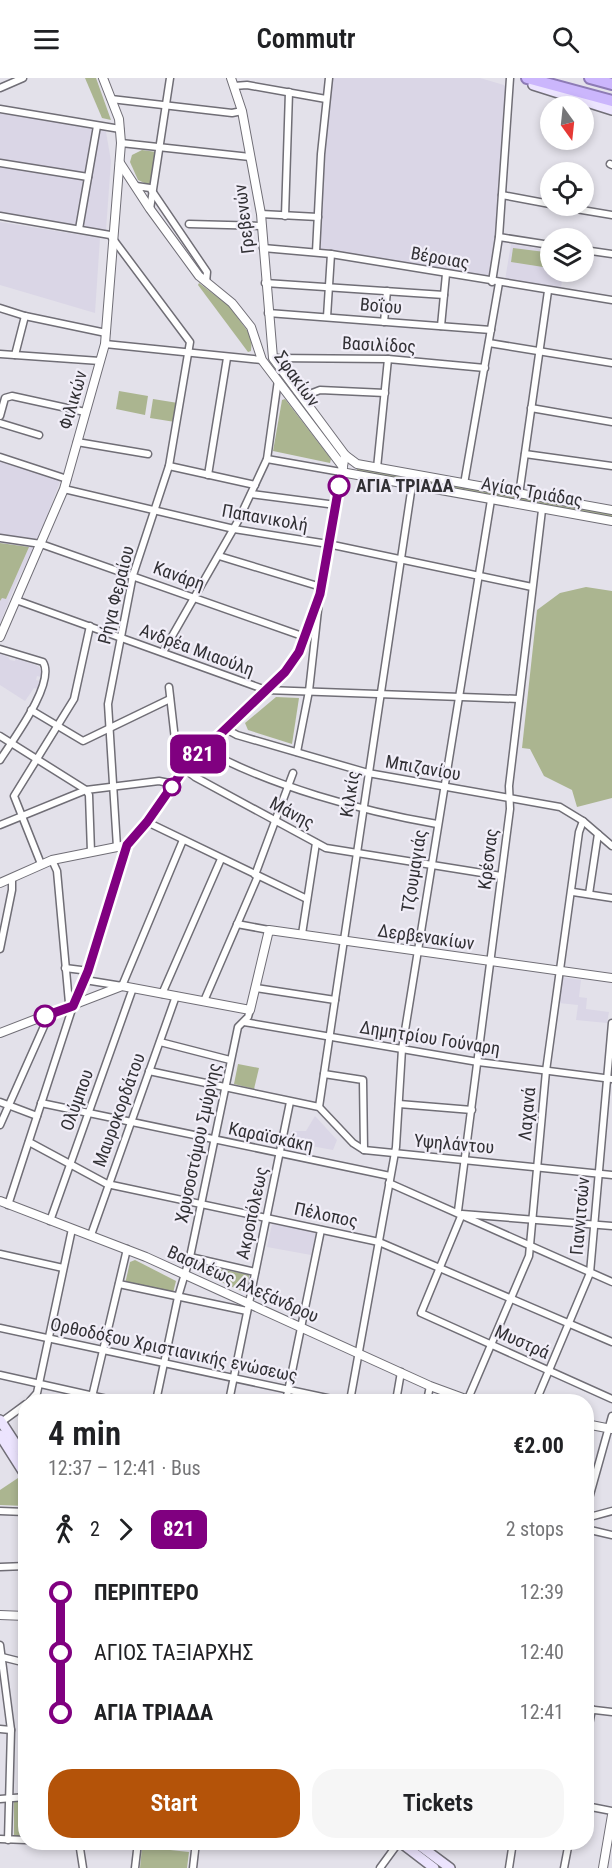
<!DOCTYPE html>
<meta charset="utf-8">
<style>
:root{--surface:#fff;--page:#f6f6f6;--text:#202124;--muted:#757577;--accent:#b45309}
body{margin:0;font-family:"Roboto Condensed",sans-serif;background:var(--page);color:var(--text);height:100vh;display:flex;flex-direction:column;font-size:22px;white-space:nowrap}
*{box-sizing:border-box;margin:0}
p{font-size:20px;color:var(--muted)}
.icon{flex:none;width:33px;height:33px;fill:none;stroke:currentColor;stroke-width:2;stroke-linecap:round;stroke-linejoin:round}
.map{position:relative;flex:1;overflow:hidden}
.details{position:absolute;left:18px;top:1316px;width:576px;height:456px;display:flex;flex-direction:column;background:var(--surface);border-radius:24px;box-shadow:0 3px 9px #0003}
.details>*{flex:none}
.badge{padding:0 12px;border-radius:9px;font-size:21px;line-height:39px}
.needle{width:39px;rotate:165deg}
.fabs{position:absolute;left:540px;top:18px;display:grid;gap:12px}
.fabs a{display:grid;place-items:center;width:54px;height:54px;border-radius:50%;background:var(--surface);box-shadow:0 3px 9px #0003;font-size:30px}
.map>.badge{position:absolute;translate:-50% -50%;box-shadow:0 0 0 3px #fff}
.legs{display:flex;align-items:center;gap:9px;height:66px;padding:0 30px;font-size:20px}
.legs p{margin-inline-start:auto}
.overview{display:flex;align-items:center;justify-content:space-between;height:102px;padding:0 30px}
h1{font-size:33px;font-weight:600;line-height:45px}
.button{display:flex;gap:12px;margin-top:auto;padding:12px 30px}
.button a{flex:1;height:69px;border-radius:24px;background:var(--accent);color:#fff;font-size:24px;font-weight:600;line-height:69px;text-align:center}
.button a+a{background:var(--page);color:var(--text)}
ul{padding:0 30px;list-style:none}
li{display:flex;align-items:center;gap:21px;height:60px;font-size:22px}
li i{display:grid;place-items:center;width:9px;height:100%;margin:0 8px;background:currentColor}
li i::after{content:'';width:15px;height:15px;margin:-8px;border:4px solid;border-radius:50%;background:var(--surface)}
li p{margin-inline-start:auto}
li:first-child i{background:linear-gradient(#0000 50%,currentColor 0)}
li:last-child i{background:linear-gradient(currentColor 50%,#0000 0)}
header{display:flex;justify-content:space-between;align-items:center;height:78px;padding:0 30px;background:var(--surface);font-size:27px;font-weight:600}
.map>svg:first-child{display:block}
.built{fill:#dad6e6}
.green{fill:#abb590}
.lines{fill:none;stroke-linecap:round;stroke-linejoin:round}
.minor-casing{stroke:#706e76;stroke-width:9}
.tertiary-casing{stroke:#706e76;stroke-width:10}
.secondary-casing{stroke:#706e76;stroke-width:12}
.trunk-casing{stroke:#8d7bb5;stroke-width:14}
.minor{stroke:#fff;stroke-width:6}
.tertiary{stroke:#fff;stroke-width:8}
.secondary{stroke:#ece4fe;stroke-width:9}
.trunk{stroke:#cbb6fc;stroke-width:10}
.line-1-casing{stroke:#fff;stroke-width:14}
.line-1{stroke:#800080;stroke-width:9}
.stop-1-dot{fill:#fff;stroke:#800080;stroke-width:3}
.labels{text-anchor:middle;stroke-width:4.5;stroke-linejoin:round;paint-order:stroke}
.street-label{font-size:18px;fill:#313034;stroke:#f1eef8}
.stop-label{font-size:18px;font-weight:bold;fill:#313034;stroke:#f1eef8;text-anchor:start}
</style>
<header><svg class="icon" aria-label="menu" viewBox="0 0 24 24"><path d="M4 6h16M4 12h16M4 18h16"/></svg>Commutr<svg class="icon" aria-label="search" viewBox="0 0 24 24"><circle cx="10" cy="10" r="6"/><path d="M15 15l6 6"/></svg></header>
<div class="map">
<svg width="612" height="1790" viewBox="0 0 612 1790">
<rect width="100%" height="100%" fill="#e3e1ea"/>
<!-- built -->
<g class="built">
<polygon points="331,0 480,0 504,7 507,11 495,160 489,201 319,172 321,109"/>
<polygon points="0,35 103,51 106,54 111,83 106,152 0,135"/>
<polygon points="0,144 100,160 95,235 0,207"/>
<polygon points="511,166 537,170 550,175 550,194 563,194 561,210 505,202"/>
<polygon points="0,380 61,401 35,470 16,505 0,546"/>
<polygon points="0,576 8,579 10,582 15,583 16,580 38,588 42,593 41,599 37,598 36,602 40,603 39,608 37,611 34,610 25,623 0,607"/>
<polygon points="561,899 581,902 579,919 587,920 586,931 609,934 607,945 576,942 578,927 559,925"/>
<polygon points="315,1038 337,1062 333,1072 289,1064 291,1053 306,1053"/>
<polygon points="272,1146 316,1154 311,1177 267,1169"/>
</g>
<!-- green -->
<g class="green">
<polygon points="85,0 96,0 111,42 102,40"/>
<polygon points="142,72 156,74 151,108 138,102 130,84 132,77"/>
<polygon points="513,170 545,174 543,189 511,184"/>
<polygon points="199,205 229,228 252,259 251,273 248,274 198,207"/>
<polygon points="119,313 148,318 145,337 116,331"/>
<polygon points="153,321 178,325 175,344 150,340"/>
<polygon points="285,321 331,381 330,385 273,373 282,322"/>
<polygon points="357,390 612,436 612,441 357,394"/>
<polygon points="0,465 29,469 6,521 2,520 0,523"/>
<polygon points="586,509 612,513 612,720 577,729 572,712 544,698 530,671 522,670 537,532 560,515"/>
<polygon points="276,619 299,620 292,666 248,652 245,645"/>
<polygon points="238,986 259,990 254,1011 234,1006"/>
<polygon points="135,1182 176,1203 173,1215 125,1206 130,1184"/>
<polygon points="198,1186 249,1197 246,1215 196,1193"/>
<polygon points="18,1400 25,1411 25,1428 0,1427 0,1412"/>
<rect x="14" y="1724" width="11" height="34"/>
<polygon points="142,1769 189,1774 187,1790 140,1790"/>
</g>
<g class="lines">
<!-- minor casing -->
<g class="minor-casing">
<g id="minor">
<polyline points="234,8 247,7 326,21"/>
<polyline points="0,10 23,0"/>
<polyline points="111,21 232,35 242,33"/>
<polyline points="0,31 120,51"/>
<polyline points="121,65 250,79"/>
<polyline points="0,85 88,99"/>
<polyline points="610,86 612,87"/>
<polyline points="136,108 150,110 207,194 206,204"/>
<polyline points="502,117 550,126"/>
<polyline points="558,128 612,137"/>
<polyline points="150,131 170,0"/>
<polyline points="261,136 318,139"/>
<polyline points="0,138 110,157 190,264 169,388 133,497 108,626 117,769"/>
<polyline points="285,138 289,14"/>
<polyline points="189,146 261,148"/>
<polyline points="79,151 97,48"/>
<polyline points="499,159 550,167"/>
<polyline points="263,170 331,176 612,222"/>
<polyline points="584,172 612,176"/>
<polyline points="316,174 321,76 329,0"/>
<polyline points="492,204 499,159 510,0"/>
<polyline points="265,205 444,217"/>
<polyline points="0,230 25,238 106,255"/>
<polyline points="268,235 491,252"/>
<polyline points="327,239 331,176"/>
<polyline points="384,244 387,213"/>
<polyline points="441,248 446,196"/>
<polyline points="489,265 612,285"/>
<polyline points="105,266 262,282"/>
<polyline points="0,276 100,283"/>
<polyline points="15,277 25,238"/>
<polyline points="273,280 388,281 485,290"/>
<polyline points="302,319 320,312 385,315"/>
<polyline points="531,330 612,344"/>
<polyline points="0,338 5,320 12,318 85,334"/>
<polyline points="0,345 39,357"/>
<polyline points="77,364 148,376"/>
<polyline points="525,376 612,388"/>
<polyline points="0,379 67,401"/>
<polyline points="267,381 341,394"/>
<polyline points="169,388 255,407"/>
<polyline points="377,390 388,281"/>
<polyline points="208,397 227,280"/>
<polyline points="464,406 499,205"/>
<polyline points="64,411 234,451 328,466 532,509"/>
<polyline points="251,416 336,427"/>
<polyline points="519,417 548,213"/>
<polyline points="0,460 41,466 305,559"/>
<polyline points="219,478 321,509"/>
<polyline points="16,522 266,612 519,621"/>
<path d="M0 571 43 584C56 605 12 663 0 682"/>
<polyline points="163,574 238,443 267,381 278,302"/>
<polyline points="169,609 177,679 179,687 195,699 326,770 501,798"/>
<polyline points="31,632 83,663 170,621"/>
<polyline points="224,650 237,657 368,695 560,729 583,743 612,768"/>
<polyline points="0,658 86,712 89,717 91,774"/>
<path d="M203 671C271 708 361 733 437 746"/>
<polyline points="297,674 309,613 319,523"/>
<polyline points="147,744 307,821"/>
<polyline points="0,747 86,712 159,703 174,706"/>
<polyline points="52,782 57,793 69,925 73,928"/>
<polyline points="41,786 14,718 74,621 90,548"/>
<polyline points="255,797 293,695"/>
<polyline points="573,814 612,820"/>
<polyline points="589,816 598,756"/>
<polyline points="237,846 269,852"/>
<polyline points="302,856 316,765"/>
<polyline points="0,871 12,812 12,800"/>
<polyline points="65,890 89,893"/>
<polyline points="85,902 122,908 183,762"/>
<polyline points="256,910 335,922"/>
<polyline points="162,916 221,781"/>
<polyline points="204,923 258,798"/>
<polyline points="244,944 478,984 612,1001"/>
<polyline points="160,964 230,982"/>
<polyline points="149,993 319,1029 353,1065 364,1072 612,1097"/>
<polyline points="324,996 363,1002 364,1072"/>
<polyline points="0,1024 37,1038"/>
<polyline points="41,1025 390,1098"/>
<polyline points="399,1026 472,1032"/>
<polyline points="319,1029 412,407"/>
<polyline points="0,1047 49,937"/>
<polyline points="29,1064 107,1106 379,1164 612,1264"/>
<polyline points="389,1105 612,1204"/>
<polyline points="8,1127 73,928 89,893 127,767"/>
<polyline points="458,1133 510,731 509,708 542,432"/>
<polyline points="50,1143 133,910"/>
<polyline points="612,1148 462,1136 421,1235 612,1321"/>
<polyline points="91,1157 176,918"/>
<polyline points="0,1176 63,1190"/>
<polyline points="190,1179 255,1194"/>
<polyline points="119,1206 247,1233"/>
<polyline points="0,1250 341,1323"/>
<polyline points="0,1297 116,1323"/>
<polyline points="30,1323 37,1315 72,1151"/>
<polyline points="91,1323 127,1171"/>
<polyline points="156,1323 178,1219 190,1179 238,949 248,939 250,932"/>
<polyline points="229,1323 290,1024"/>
<polyline points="286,1323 321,1152"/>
<polyline points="350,1323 396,1069 402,971 491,422"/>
<polyline points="396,1323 401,1294"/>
<polyline points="427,1323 430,1308"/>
<polyline points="467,1323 529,1178 546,993 579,754 583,743"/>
<polyline points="536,1323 590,1195 612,945"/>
<polyline points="0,1345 26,1326"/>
<polyline points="586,1431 612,1338"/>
<polyline points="0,1433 26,1434"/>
<polyline points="586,1440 612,1433"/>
<polyline points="586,1451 612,1457"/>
<polyline points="0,1489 26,1488"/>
<polyline points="0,1567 11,1652 8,1762"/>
<polyline points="2,1579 26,1585"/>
<polyline points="586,1631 612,1634"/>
<polyline points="0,1651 11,1652"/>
<polyline points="586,1663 592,1631"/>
<polyline points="0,1721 26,1719"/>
<polyline points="586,1728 612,1733"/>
<polyline points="0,1761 26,1762"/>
<polyline points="79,1764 83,1790"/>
<polyline points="135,1790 138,1764"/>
<polyline points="193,1790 196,1764"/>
<polyline points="380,1790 399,1764"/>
<polyline points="509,1790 513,1764"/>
<polyline points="564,1790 569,1764"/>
</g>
</g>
<!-- tertiary casing -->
<g class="tertiary-casing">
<g id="tertiary">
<polyline points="231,0 242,33 261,136 273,280 345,377 357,386 612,432"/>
<polyline points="120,85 150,131 199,198 232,225 251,249 262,282 343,389"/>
<polyline points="341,394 612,443"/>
<polyline points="0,559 64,411 105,266 121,65 119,41 103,0"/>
<polyline points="0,805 52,782 127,767 147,744 184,691 285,594 299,574 320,516 345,377"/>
<polyline points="0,955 122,908 250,932 269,852 612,900"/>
<polyline points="0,1123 146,1179 430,1308 471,1323"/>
<polyline points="586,1346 612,1351"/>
<polyline points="0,1537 26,1538"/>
<polyline points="603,1790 612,1737"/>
</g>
</g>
<!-- secondary casing -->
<g class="secondary-casing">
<g id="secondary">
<polyline points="533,7 612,32"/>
<polyline points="0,1342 26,1382"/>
<polyline points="0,1357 26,1398"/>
<polyline points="400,1764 434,1790"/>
<polyline points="415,1764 450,1790"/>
</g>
</g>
<!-- trunk casing -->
<g class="trunk-casing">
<g id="trunk">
<polyline points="527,0 612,23"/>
<polyline points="590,0 612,6"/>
</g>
</g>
<!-- minor -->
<use href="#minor" class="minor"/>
<!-- tertiary -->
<use href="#tertiary" class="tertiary"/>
<!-- secondary -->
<use href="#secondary" class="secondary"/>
<!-- trunk -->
<use href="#trunk" class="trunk"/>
</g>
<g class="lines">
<!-- line-1 casing -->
<g class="line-1-casing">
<polyline id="line-1" points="45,938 73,928 88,893 127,767 147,744 184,691 285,594 299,574 320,516 339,408"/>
</g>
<!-- line-1 -->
<use href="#line-1" class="line-1"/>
</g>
<!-- markers -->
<g class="stop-1-dot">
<circle cx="339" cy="408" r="10"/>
<circle cx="172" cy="709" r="8"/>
<circle cx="45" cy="938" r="10"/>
</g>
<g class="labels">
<!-- street labels -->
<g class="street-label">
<text transform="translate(244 141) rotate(-97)" y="6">Γρεβενών</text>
<text transform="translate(440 180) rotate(10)" y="6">Βέροιας</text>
<text transform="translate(381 228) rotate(5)" y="6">Βοΐου</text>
<text transform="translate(379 267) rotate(3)" y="6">Βασιλίδος</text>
<text transform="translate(297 301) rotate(54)" y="6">Σφακίων</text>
<text transform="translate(73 322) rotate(-74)" y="6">Φιλικών</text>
<text transform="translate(532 414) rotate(10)" y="6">Αγίας Τριάδας</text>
<text transform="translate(265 440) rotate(10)" y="6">Παπανικολή</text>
<text transform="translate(179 498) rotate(20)" y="6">Κανάρη</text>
<text transform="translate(116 517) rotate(-76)" y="6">Ρήγα Φεραίου</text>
<text transform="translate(197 572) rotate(20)" y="6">Ανδρέα Μιαούλη</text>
<text transform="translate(423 690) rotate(10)" y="6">Μπιζανίου</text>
<text transform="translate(350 716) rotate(-81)" y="6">Κιλκίς</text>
<text transform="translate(292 735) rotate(28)" y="6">Μάνης</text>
<text transform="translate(488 781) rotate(-83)" y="6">Κρέσνας</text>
<text transform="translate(414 793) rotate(-81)" y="6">Τζουμαγιάς</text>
<text transform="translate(426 859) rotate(8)" y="6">Δερβενακίων</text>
<text transform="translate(430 960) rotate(9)" y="6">Δημητρίου Γούναρη</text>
<text transform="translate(77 1022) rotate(-70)" y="6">Ολύμπου</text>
<text transform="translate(119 1032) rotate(-70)" y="6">Μαυροκορδάτου</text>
<text transform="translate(527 1036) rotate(-85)" y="6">Λαχανά</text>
<text transform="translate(271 1059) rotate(12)" y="6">Καραϊσκάκη</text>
<text transform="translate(198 1065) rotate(-78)" y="6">Χρυσοστόμου Σμύρνης</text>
<text transform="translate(454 1066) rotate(5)" y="6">Υψηλάντου</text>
<text transform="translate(252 1135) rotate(-78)" y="6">Ακροπόλεως</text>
<text transform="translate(326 1137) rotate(12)" y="6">Πέλοπος</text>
<text transform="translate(580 1138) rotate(-85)" y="6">Γιαννιτσών</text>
<text transform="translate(243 1206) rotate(24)" y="6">Βασιλέως Αλεξάνδρου</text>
<text transform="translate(522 1264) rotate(24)" y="6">Μυστρά</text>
<text transform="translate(174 1272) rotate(12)" y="6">Ορθοδόξου Χριστιανικής ενώσεως</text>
</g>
<!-- stop labels -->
<g class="stop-label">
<text x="356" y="414">ΑΓΙΑ ΤΡΙΑΔΑ</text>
</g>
</g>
</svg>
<div class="fabs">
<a><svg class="needle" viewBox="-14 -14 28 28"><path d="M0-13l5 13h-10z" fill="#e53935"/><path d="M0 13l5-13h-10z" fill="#757577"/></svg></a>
<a><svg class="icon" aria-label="locate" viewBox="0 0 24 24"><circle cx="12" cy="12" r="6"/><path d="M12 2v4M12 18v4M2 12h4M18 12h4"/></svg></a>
<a><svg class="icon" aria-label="layers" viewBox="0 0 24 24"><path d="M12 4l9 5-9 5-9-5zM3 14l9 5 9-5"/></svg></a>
</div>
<b class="badge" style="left:198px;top:676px;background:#800080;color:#fff">821</b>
<section class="details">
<div class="overview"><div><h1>4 min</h1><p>12:37 – 12:41 · Bus</p></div><b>€2.00</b></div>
<div class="legs"><svg class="icon" aria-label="walk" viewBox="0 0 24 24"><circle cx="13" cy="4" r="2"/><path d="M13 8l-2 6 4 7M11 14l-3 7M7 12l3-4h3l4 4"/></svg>2<svg class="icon" aria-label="forward" viewBox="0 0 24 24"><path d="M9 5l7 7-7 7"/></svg><b class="badge" style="background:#800080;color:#fff">821</b><p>2 stops</p></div>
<ul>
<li><i style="color:#800080"></i><b>ΠΕΡΙΠΤΕΡΟ</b><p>12:39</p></li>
<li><i style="color:#800080"></i><span>ΑΓΙΟΣ ΤΑΞΙΑΡΧΗΣ</span><p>12:40</p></li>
<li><i style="color:#800080"></i><b>ΑΓΙΑ ΤΡΙΑΔΑ</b><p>12:41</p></li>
</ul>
<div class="button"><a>Start</a><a>Tickets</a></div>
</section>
</div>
